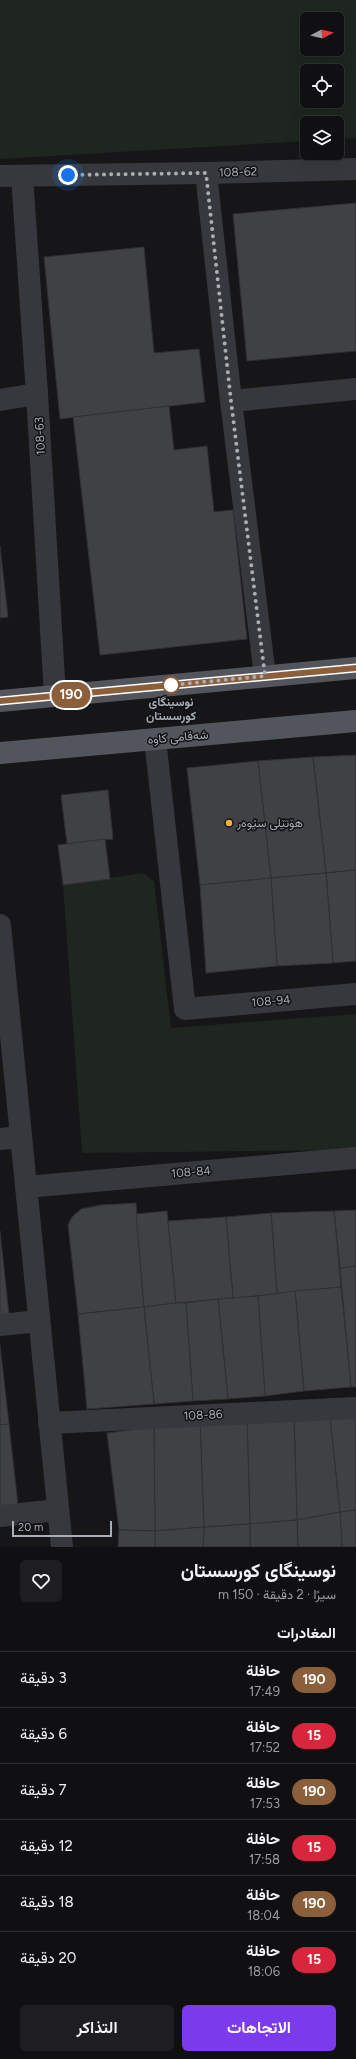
<!DOCTYPE html>
<html lang="ar">
<meta charset="utf-8">
<style>
:root{--surface:#101012;--page:#1e1e20;--text:#f1f3f6;--muted:#9c9d9f;--line:#303032;--accent:#7c3aed}
body{margin:0;font-family:Figtree,Vazirmatn,sans-serif;background:var(--page);color:var(--text);direction:rtl;height:100vh;display:flex;flex-direction:column;font-size:15px;white-space:nowrap}
*{box-sizing:border-box;margin:0}
p{font-size:13px;color:var(--muted)}
.icon{flex:none;width:22px;height:22px;fill:none;stroke:currentColor;stroke-width:2;stroke-linecap:round;stroke-linejoin:round}
.map{position:relative;height:1547px;overflow:hidden;direction:ltr}
.details{display:flex;flex-direction:column;background:var(--surface);flex:1}
.details>*{flex:none}
.badge{padding:0 8px;border-radius:13px;font-size:14px;line-height:26px}
.needle{width:26px;rotate:83deg}
.tools{position:absolute;left:300px;top:12px;display:grid;gap:8px}
.tools a{display:grid;place-items:center;width:44px;height:44px;border-radius:6px;background:var(--surface);box-shadow:0 4px 16px #0002,0 0 0 1px var(--line);font-size:20px}
.scale{position:absolute;left:12px;bottom:10px;width:100px;box-sizing:border-box;padding-left:4px;border:2px solid #a8adb8;border-top:0;font-size:11px;line-height:14px;white-space:nowrap;color:#a8adb8;-webkit-text-stroke:3px #111113;paint-order:stroke}
.you{position:absolute;width:20px;height:20px;margin:-10px;border:3px solid #fff;border-radius:50%;background:#1a73e8;box-shadow:0 0 0 6px #1a73e833}
.map>.badge{position:absolute;translate:-50% -50%;box-shadow:0 0 0 2px #fff}
h2{padding:0 20px;font-size:15px;line-height:36px}
.round{display:grid;place-items:center;flex:none;width:42px;height:42px;border-radius:6px;background:var(--page)}
.headline{display:flex;align-items:center;justify-content:space-between;height:68px;padding:0 20px}
h1{font-size:19px;font-weight:700;line-height:30px}
.action{display:flex;gap:8px;margin-top:auto;padding:8px 20px}
.action a{flex:1;height:46px;border-radius:6px;background:var(--accent);color:#fff;font-size:16px;font-weight:700;line-height:46px;text-align:center}
.action a+a{background:var(--page);color:var(--text)}
ul{padding:0;list-style:none}
li{display:flex;align-items:center;gap:12px;height:56px;padding:0 20px;border-top:1px solid var(--line)}
li div{flex:1}
li b{display:block;font-size:15px}
li em{font-style:normal}
li .badge{min-width:44px;font-weight:700;text-align:center}
.map>svg:first-child{display:block}
.green{fill:#1e261f;fill-rule:evenodd}
.building{fill:#404145;stroke:#303034}
.lines{fill:none;stroke-linecap:round;stroke-linejoin:round}
.street{stroke:#37383d;stroke-width:22}
.primary{stroke:#53555c;stroke-width:22}
.line-casing{stroke:#fff;stroke-width:9}
.line{stroke:#8b5e3c;stroke-width:6}
.walk{stroke:#a8adb8;stroke-width:4;stroke-dasharray:0 7.2}
.stop-dot{fill:#fff;stroke:#8b5e3c;stroke-width:2}
.poi-dot{fill:#f2b134;stroke:#111113;stroke-width:1.5}
.labels{text-anchor:middle;stroke-width:3;stroke-linejoin:round;paint-order:stroke}
.street-label{font-size:12px;fill:#a8adb8;stroke:#111113}
.stop-label{font-size:12px;font-weight:bold;fill:#a8adb8;stroke:#111113}
.poi-label{font-size:12px;fill:#a8adb8;stroke:#111113;text-anchor:start}
</style>
<div class="map">
<svg width="356" height="1547" viewBox="0 0 356 1547">
<rect width="100%" height="100%" fill="#161618"/>
<!-- green -->
<g class="green">
<path d="M0 0H356V138L337 139V123H307V141L0 159ZM307 19H337V49H307ZM307 71H337V101H307Z"/>
<polygon points="143,873 154,881 171,1028 356,1014 356,1150 82,1153 63,885"/>
</g>
<!-- building -->
<g class="building">
<polygon points="356,203 356,351 247,361 233,214"/>
<polygon points="144,247 154,353 199,349 205,402 60,419 44,257"/>
<polygon points="169,406 174,450 207,446 214,512 233,510 247,639 100,655 73,417"/>
<polygon points="0,546 8,617 0,618"/>
<polygon points="356,755 356,870 326,873 313,757"/>
<polygon points="313,757 326,873 271,878 258,761"/>
<polygon points="258,761 271,878 200,885 187,768"/>
<polygon points="108,790 113,839 67,844 61,795"/>
<polygon points="105,839 110,879 63,885 58,845"/>
<polygon points="356,870 356,961 333,963 326,873"/>
<polygon points="326,873 333,963 277,966 271,878"/>
<polygon points="271,878 277,966 206,973 200,885"/>
<polygon points="136,1203 144,1307 78,1314 68,1225 72,1217 81,1209 101,1205"/>
<polygon points="356,1210 356,1266 340,1268 334,1211"/>
<polygon points="167,1211 176,1303 144,1307 136,1214"/>
<polygon points="334,1211 341,1287 277,1294 271,1213"/>
<polygon points="271,1213 277,1294 233,1298 226,1217"/>
<polygon points="226,1217 233,1298 176,1303 168,1221"/>
<polygon points="0,1231 9,1315 0,1316"/>
<polygon points="356,1266 356,1387 351,1387 340,1268"/>
<polygon points="341,1287 351,1387 304,1391 295,1291"/>
<polygon points="295,1291 304,1391 265,1396 258,1296"/>
<polygon points="258,1296 265,1396 228,1399 218,1299"/>
<polygon points="218,1299 228,1399 193,1401 186,1303"/>
<polygon points="176,1303 186,1303 193,1401 154,1404 144,1307"/>
<polygon points="144,1307 154,1404 87,1409 78,1314"/>
<polygon points="0,1345 9,1424 0,1425"/>
<polygon points="356,1415 356,1510 340,1512 330,1418"/>
<polygon points="294,1417 330,1418 340,1512 297,1520"/>
<polygon points="294,1417 297,1520 250,1524 247,1418"/>
<polygon points="247,1418 250,1524 204,1527 200,1422"/>
<polygon points="200,1422 204,1527 155,1531 154,1427"/>
<polygon points="9,1424 18,1505 0,1507 0,1425"/>
<polygon points="154,1427 155,1531 119,1530 107,1433"/>
<polygon points="356,1510 356,1547 342,1547 340,1512"/>
<polygon points="340,1512 342,1547 298,1547 297,1520"/>
<polygon points="297,1520 298,1547 250,1547 250,1524"/>
<polygon points="250,1524 250,1547 203,1547 204,1527"/>
<polygon points="204,1527 203,1547 155,1547 155,1531"/>
<polygon points="119,1530 155,1531 155,1547 118,1547"/>
</g>
<g class="lines">
<!-- street -->
<g class="street">
<polyline points="206,173 231,401 265,676"/>
<polyline points="0,176 206,173 356,169"/>
<polyline points="22,176 37,394 55,696"/>
<polyline points="0,400 37,394"/>
<polyline points="231,401 356,389"/>
<polyline points="155,739 185,1009 356,994"/>
<polyline points="0,925 62,1547"/>
<polyline points="0,1139 21,1137"/>
<polyline points="26,1187 356,1158"/>
<polyline points="0,1325 39,1321"/>
<polyline points="49,1423 356,1408"/>
<polyline points="0,1516 58,1510"/>
</g>
<!-- primary -->
<g class="primary">
<polyline points="0,701 356,668"/>
<polyline points="0,753 356,721"/>
</g>
</g>
<g class="lines">
<!-- line casing -->
<g class="line-casing">
<polyline id="line" points="0,701 356,668"/>
</g>
<!-- line -->
<use href="#line" class="line"/>
<!-- walk -->
<polyline class="walk" points="68,175 206,173 231,401 265,676 171,685"/>
</g>
<!-- markers -->
<circle class="stop-dot" cx="171" cy="685" r="8"/>
<circle class="poi-dot" cx="229" cy="823" r="4"/>
<g class="labels">
<!-- street labels -->
<g class="street-label">
<text transform="translate(238 172) rotate(-2)" y="4">108-62</text>
<text transform="translate(40 436) rotate(-93)" y="4">108-63</text>
<text transform="translate(178 737) rotate(-5)" y="4">شەقامی کاوە</text>
<text transform="translate(271 1001) rotate(-5)" y="4">108-94</text>
<text transform="translate(191 1172) rotate(-5)" y="4">108-84</text>
<text transform="translate(203 1415) rotate(-3)" y="4">108-86</text>
</g>
<!-- stop labels -->
<g class="stop-label">
<text x="171" y="706">نوسینگای<tspan x="171" dy="14">کورسستان</tspan></text>
</g>
<!-- poi labels -->
<g class="poi-label">
<text x="237" y="827">هۆتێلی سێوەر</text>
</g>
</g>
</svg>
<div class="tools">
<a><svg class="needle" viewBox="-14 -14 28 28"><path d="M0-13l5 13h-10z" fill="#e53935"/><path d="M0 13l5-13h-10z" fill="#9c9d9f"/></svg></a>
<a><svg class="icon" aria-label="locate" viewBox="0 0 24 24"><circle cx="12" cy="12" r="6"/><path d="M12 2v4M12 18v4M2 12h4M18 12h4"/></svg></a>
<a><svg class="icon" aria-label="layers" viewBox="0 0 24 24"><path d="M12 4l9 5-9 5-9-5zM3 14l9 5 9-5"/></svg></a>
</div>
<div class="scale">20 m</div>
<div class="you" style="left:68px;top:175px"></div>
<b class="badge" style="left:71px;top:695px;background:#8b5e3c;color:#fff">190</b>
</div>
<section class="details">
<div class="headline"><div><h1>نوسینگای کورسستان</h1><p>سيرًا · 2 دقيقة · 150 m</p></div><a class="round"><svg class="icon" aria-label="heart" viewBox="0 0 24 24"><path d="M12 20l-8-8c-3-5 5-10 8-4 3-6 11-1 8 4z"/></svg></a></div>
<h2>المغادرات</h2>
<ul>
<li><span class="badge" style="background:#8b5e3c;color:#fff">190</span><div><b>حافلة</b><p>17:49</p></div><em>3 دقيقة</em></li>
<li><span class="badge" style="background:#d7263d;color:#fff">15</span><div><b>حافلة</b><p>17:52</p></div><em>6 دقيقة</em></li>
<li><span class="badge" style="background:#8b5e3c;color:#fff">190</span><div><b>حافلة</b><p>17:53</p></div><em>7 دقيقة</em></li>
<li><span class="badge" style="background:#d7263d;color:#fff">15</span><div><b>حافلة</b><p>17:58</p></div><em>12 دقيقة</em></li>
<li><span class="badge" style="background:#8b5e3c;color:#fff">190</span><div><b>حافلة</b><p>18:04</p></div><em>18 دقيقة</em></li>
<li><span class="badge" style="background:#d7263d;color:#fff">15</span><div><b>حافلة</b><p>18:06</p></div><em>20 دقيقة</em></li>
</ul>
<div class="action"><a>الاتجاهات</a><a>التذاكر</a></div>
</section>
